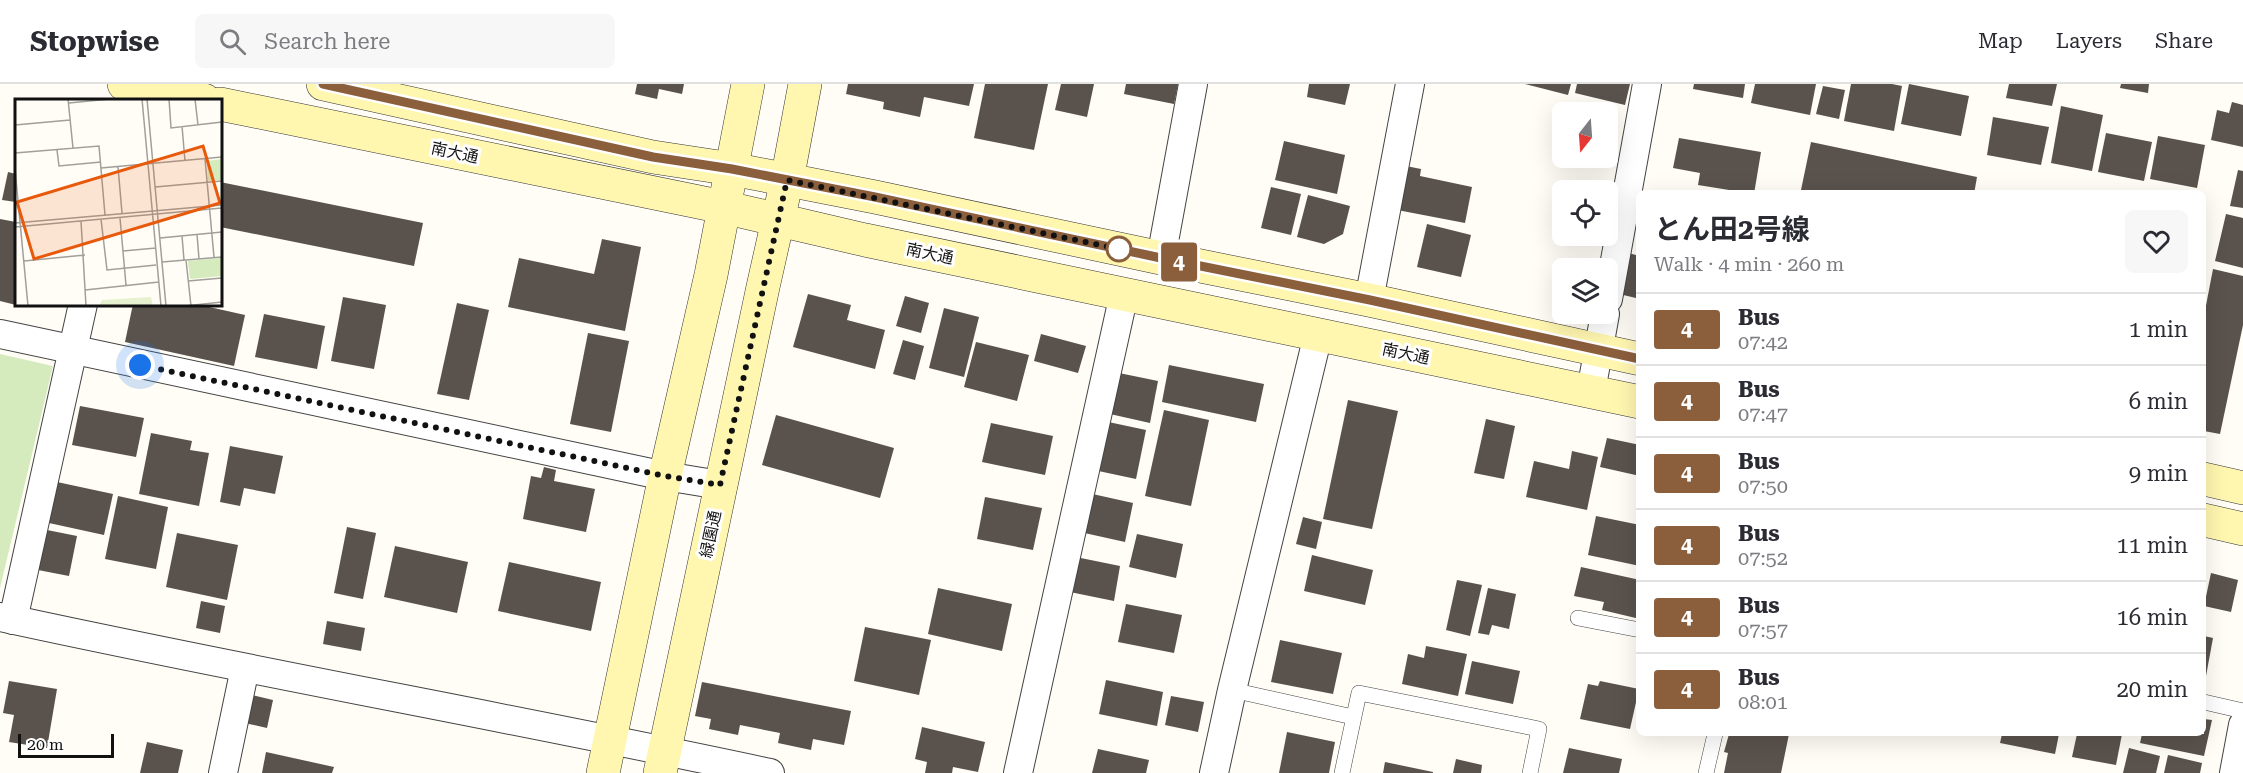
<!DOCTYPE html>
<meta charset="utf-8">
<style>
:root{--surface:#fff;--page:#f7f7f7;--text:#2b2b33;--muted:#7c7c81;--line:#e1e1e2}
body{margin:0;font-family:"Roboto Serif","Noto Sans JP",serif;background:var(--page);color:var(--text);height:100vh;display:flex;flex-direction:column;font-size:22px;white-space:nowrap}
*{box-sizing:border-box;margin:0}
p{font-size:20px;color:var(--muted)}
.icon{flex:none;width:33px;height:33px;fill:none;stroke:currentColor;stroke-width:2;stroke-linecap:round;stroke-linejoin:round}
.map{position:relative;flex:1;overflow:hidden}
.drawer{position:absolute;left:1636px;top:106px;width:570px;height:546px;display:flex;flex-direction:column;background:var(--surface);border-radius:9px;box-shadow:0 6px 24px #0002}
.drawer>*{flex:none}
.badge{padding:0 12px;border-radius:4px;font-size:21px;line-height:39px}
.needle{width:39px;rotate:197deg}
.tools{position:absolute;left:1552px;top:18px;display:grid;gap:12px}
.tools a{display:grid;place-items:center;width:66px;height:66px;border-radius:9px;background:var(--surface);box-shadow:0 6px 24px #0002;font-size:30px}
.scale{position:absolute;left:18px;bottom:15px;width:96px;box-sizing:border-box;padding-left:6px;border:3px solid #111;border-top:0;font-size:16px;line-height:21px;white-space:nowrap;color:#111;-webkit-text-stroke:4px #fff;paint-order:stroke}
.you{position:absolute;width:30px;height:30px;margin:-15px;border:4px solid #fff;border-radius:50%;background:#1a73e8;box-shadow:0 0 0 9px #1a73e833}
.map>.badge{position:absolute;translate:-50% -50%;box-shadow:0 0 0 3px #fff}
.round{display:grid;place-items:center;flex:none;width:63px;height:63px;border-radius:9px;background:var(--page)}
.overview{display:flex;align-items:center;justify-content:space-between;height:102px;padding:0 18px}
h1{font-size:28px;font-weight:700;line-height:45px}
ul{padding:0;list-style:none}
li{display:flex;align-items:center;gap:18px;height:72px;padding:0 18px;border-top:2px solid var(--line)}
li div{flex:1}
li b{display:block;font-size:22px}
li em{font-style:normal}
li .badge{min-width:66px;font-weight:700;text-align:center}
header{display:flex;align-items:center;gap:36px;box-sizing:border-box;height:84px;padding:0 30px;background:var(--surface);border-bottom:2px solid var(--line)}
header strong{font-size:28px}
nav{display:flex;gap:33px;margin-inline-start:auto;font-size:21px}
.search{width:420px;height:54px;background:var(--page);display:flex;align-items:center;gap:15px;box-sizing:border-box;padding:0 21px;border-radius:9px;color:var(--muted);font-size:22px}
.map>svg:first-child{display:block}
.green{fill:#d5ebbd}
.building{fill:#5a524d}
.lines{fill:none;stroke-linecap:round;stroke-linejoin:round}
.lane-casing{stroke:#444;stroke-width:16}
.street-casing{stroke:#444;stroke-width:30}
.secondary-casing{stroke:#333;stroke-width:34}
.lane{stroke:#fff;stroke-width:15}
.street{stroke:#fff;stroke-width:28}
.secondary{stroke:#fff6b0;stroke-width:33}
.line-casing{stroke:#fff;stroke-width:14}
.line{stroke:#8b5e3c;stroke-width:9}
.walk{stroke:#111;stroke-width:6;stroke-dasharray:0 10.8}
.stop-dot{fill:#fff;stroke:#8b5e3c;stroke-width:3}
.labels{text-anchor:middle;stroke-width:6;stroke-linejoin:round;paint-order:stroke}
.street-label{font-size:16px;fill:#111;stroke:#fff}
.inset-road{fill:none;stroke:#a09f9a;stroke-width:1.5}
.view{fill:#e8590c;fill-opacity:0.15;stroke:#e8590c;stroke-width:3}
.inset-edge{fill:none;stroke:#111;stroke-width:3}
</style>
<header>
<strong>Stopwise</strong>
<div class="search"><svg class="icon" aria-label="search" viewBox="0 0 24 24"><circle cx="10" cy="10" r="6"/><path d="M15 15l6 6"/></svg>Search here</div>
<nav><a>Map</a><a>Layers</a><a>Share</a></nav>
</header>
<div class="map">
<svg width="2243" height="689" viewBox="0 0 2243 689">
<rect width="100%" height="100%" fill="#fffdf5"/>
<!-- green -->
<polygon class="green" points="0,270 53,282 0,504"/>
<!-- building -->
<g class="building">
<polygon points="637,0 684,0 682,10 659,5 657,15 635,10"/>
<polygon points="848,0 974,0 969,22 924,13 920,33 883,25 884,18 846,10"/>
<polygon points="985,0 1048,0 1034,66 974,54"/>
<polygon points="1061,0 1094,0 1087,33 1055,26"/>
<polygon points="1126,0 1178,0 1174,20 1124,10"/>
<polygon points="1309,0 1350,0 1345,21 1307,13"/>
<polygon points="1525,0 1571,0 1568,11"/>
<polygon points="1577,0 1630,0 1625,21 1575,9"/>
<polygon points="1694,0 1745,0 1743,14 1693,5"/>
<polygon points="1755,0 1816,0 1810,31 1751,19"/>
<polygon points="1851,0 1892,0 1902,2 1894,47 1844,37"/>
<polygon points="1909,0 1969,12 1961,52 1901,40"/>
<polygon points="2009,0 2057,0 2052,22 2006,14"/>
<polygon points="2121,0 2149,0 2148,9 2120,4"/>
<polygon points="1823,2 1845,6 1839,35 1816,30"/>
<polygon points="2232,18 2243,21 2243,63 2211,56 2217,26 2229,29"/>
<polygon points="2061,22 2103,31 2092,87 2051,79"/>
<polygon points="1993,33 2049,43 2041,81 1987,71"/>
<polygon points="2106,49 2152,58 2144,97 2098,88"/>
<polygon points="2158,52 2205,61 2197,104 2150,95"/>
<polygon points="1679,54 1761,68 1754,110 1698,101 1700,89 1673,84"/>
<polygon points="1284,57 1345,71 1337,110 1275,96"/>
<polygon points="1811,58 1977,93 1974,110 1819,110 1801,106"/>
<polygon points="1401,81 1421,85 1420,92 1472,103 1465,139 1392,125"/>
<polygon points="2238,86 2243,87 2243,124 2230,122"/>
<polygon points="8,88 16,90 16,118 2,116"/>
<polygon points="220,98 423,139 414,182 220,143"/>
<polygon points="1271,103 1301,110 1291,151 1261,144"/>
<polygon points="1308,111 1350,122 1343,150 1324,160 1297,153"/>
<polygon points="2226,130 2243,134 2243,184 2215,177"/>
<polygon points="0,135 16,138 16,221 0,217"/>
<polygon points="1427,140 1471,151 1461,193 1417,183"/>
<polygon points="602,155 641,163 625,247 508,223 519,174 594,190"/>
<polygon points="1628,169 1640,172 1640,200 1636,214 1619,210"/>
<polygon points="2213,185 2243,192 2243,241 2220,350 2204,347 2204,232"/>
<polygon points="808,210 851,221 847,236 885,246 875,285 793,263"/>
<polygon points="905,212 929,219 921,249 896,242"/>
<polygon points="343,213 386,221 374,285 331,277"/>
<polygon points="457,219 489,226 469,316 437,310"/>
<polygon points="133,220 196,220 245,231 234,282 125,258"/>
<polygon points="944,224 979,233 964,293 929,284"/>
<polygon points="264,230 325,242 317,285 255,273"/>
<polygon points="588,249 629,257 611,348 570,340"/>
<polygon points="1041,250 1086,262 1078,289 1034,277"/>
<polygon points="903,256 924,262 915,296 893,290"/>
<polygon points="976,258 1029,271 1017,317 964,303"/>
<polygon points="1169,281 1264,300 1256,338 1162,318"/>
<polygon points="1119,289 1158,297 1150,339 1110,330"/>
<polygon points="1348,316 1398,327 1372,445 1323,435"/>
<polygon points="80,322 144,334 136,373 72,361"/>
<polygon points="1164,326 1209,336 1191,422 1145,412"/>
<polygon points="776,331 894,364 880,414 762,381"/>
<polygon points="1486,335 1515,342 1504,395 1474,389"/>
<polygon points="1099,336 1146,346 1136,395 1089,385"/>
<polygon points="991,339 1053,352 1045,391 982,378"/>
<polygon points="151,349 192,357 190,366 209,369 199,422 139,410"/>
<polygon points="1607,354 1640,361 1640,392 1600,383"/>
<polygon points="230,362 283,372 275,410 244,404 240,422 220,418"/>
<polygon points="1572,367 1598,373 1587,426 1526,413 1534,377 1569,385"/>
<polygon points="544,383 556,386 554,397 595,405 586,448 523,435 531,392 541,394"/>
<polygon points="57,398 113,410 104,451 49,439"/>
<polygon points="1088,409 1133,419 1125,458 1080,448"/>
<polygon points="118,412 168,423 156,485 105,475"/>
<polygon points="985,413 1042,424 1033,466 977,455"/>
<polygon points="1596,432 1640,441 1640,482 1588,471"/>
<polygon points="1303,433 1322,438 1316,465 1296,460"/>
<polygon points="347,443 376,449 363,515 334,509"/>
<polygon points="47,446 77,452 69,492 38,486"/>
<polygon points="177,449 238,461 227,516 166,503"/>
<polygon points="1137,450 1183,460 1176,494 1129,483"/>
<polygon points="395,462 468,478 457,529 384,513"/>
<polygon points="1312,471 1373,486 1365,521 1304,507"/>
<polygon points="1071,472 1120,482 1114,517 1065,507"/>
<polygon points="509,478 601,498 591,547 498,527"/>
<polygon points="1581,483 1640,496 1640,535 1602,526 1604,518 1574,512"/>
<polygon points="2211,489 2238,496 2231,528 2204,522"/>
<polygon points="1457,496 1482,501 1470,552 1446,546"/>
<polygon points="938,504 1012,520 1002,567 928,550"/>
<polygon points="1488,504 1516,510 1509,545 1492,541 1489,551 1478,549"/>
<polygon points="201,517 225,522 220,549 196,544"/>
<polygon points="1126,520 1182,531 1174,569 1118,558"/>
<polygon points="327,537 365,544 361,567 323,560"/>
<polygon points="865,543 931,556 919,611 854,597"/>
<polygon points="2204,552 2213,554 2206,592 2204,592"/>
<polygon points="1280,556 1342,569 1333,610 1271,598"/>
<polygon points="1426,562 1467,570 1458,612 1402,600 1408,570 1424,574"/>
<polygon points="1472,577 1520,587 1513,620 1465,610"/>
<polygon points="1106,596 1163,608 1157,642 1099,630"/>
<polygon points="9,597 57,605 47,664 9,658 14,631 3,629"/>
<polygon points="1600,597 1639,605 1630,645 1580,635 1588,600 1598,602"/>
<polygon points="702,598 851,627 844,661 813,655 811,666 778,659 780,649 740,641 738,651 709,645 711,635 695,632"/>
<polygon points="247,610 273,616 267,644 240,638"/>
<polygon points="1171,612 1204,618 1198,648 1165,641"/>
<polygon points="2204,635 2212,636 2204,672 2140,659 2142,650 2204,650"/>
<polygon points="922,643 985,658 978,688 953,683 952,689 925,689 927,678 915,675"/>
<polygon points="1287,648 1335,658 1329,689 1279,689"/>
<polygon points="1729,650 1789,650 1781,689 1724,689 1728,669 1724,668"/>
<polygon points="2002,650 2059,650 2055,670 2000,659"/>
<polygon points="2077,650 2122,650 2116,681 2072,673"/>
<polygon points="147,658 183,666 178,689 140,689"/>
<polygon points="1569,664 1622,675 1619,689 1563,689"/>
<polygon points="2129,664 2160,672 2156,689 2123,689"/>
<polygon points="1098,665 1149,676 1146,689 1092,689"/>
<polygon points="266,668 334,683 332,689 262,689"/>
<polygon points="2168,671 2202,679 2200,689 2164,689"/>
<polygon points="1456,675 1482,681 1481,689 1453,689"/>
<polygon points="1385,678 1433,688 1433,689 1383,689"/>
</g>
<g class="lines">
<!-- lane casing -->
<g class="lane-casing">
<g id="lane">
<polyline points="1578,534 1640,546"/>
<polyline points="1232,606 1353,633"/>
<polyline points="2204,618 2243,627"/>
<polyline points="1342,689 1359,609 1539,645 1530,689"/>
<polyline points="1706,689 1715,650"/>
</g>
</g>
<!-- street casing -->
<g class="street-casing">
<g id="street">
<polyline points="1161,174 1193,0"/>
<polyline points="1608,215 1647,0"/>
<polyline points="1369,216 1410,0"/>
<polyline points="0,250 665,392 720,401"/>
<polyline points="1591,307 1605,230"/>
<path d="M0 533C256 589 514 634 770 689"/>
<polyline points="13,536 83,220"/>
<polyline points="223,689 245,584"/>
<polyline points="1018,689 1124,210"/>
<polyline points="1214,689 1232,606 1318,251"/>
<polyline points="2234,689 2243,641"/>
</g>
</g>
<!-- secondary casing -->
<g class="secondary-casing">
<g id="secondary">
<polyline points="124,0 204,16"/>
<polyline points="323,0 653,73 732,85 875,113 1161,174 1369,216 1640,275"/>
<polyline points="220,20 723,123 865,156 1640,318"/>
<polyline points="2204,395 2243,404"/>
<polyline points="2204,436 2243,445"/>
<polyline points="603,689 665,392 711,191 748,0"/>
<polyline points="660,689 763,203 787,96 805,0"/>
</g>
</g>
<!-- lane -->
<use href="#lane" class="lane"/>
<!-- street -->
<use href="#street" class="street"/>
<!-- secondary -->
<use href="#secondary" class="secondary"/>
</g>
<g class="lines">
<!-- line casing -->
<g class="line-casing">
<polyline id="line" points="323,0 653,73 732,85 875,113 1161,174 1370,216 1640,275"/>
</g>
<!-- line -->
<use href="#line" class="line"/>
<!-- walk -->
<polyline class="walk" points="140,281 665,392 720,401 787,96 1119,165"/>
</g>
<!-- markers -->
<circle class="stop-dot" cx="1119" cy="165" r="12"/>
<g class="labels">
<!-- street labels -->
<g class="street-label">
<text transform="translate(455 68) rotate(12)" y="6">南大通</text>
<text transform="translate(930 169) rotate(12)" y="6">南大通</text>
<text transform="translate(1406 269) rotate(12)" y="6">南大通</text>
<text transform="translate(710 450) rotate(-78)" y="6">緑園通</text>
</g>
</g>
<!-- overview -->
<g transform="translate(15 15)">
<rect width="207" height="207" fill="#fffdf5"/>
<path d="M207 60V81L193 82 192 62ZM206 159 207 177 175 180 173 162Z" fill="#d5ebbd"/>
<path d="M136 198 138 207H84L87 201Z" fill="#e6f2cf"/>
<path class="inset-road" d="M53 0 58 49M127 0 146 207M132 0 151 207M154 0 156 29 207 23M180 0 183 26M54 4 95 0M0 26 55 21M167 27 170 62M42 51 44 67 86 63M0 54 84 47 90 116M190 60 199 158M103 68 107 114M86 69 207 58M0 70 13 207M140 88 207 82M105 119 111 186M86 120 92 171 141 166M66 122 71 207M0 124 207 106M0 128 207 109M182 135 184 160M167 137 169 161M145 139 207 133M108 152 141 149M171 161 176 207M9 162 70 156M147 163 207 158M173 182 207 179M70 191 144 183M170 207 207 203"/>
<path class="view" d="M188 47 205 104 19 160 2 103Z"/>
<rect width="207" height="207" class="inset-edge"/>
</g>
</svg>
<div class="tools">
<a><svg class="needle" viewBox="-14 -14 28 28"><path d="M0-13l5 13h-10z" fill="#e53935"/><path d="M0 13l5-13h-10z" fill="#7c7c81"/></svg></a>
<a><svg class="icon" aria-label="locate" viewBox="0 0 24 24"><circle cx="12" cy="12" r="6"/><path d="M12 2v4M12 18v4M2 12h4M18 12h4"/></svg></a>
<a><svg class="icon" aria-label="layers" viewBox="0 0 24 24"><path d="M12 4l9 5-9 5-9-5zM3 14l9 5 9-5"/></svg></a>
</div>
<div class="scale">20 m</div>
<div class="you" style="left:140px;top:281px"></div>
<b class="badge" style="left:1179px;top:178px;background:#8b5e3c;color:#fff">4</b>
<section class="drawer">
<div class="overview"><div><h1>とん田2号線</h1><p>Walk · 4 min · 260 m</p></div><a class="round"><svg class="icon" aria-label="heart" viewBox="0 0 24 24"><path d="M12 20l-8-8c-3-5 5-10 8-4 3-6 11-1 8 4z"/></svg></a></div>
<ul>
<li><span class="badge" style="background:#8b5e3c;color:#fff">4</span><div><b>Bus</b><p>07:42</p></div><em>1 min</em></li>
<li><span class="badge" style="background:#8b5e3c;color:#fff">4</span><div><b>Bus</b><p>07:47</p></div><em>6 min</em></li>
<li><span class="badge" style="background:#8b5e3c;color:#fff">4</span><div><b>Bus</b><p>07:50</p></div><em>9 min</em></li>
<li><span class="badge" style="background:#8b5e3c;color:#fff">4</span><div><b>Bus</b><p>07:52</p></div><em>11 min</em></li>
<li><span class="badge" style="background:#8b5e3c;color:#fff">4</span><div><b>Bus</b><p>07:57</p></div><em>16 min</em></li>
<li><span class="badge" style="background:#8b5e3c;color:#fff">4</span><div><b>Bus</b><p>08:01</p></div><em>20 min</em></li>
</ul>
</section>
</div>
